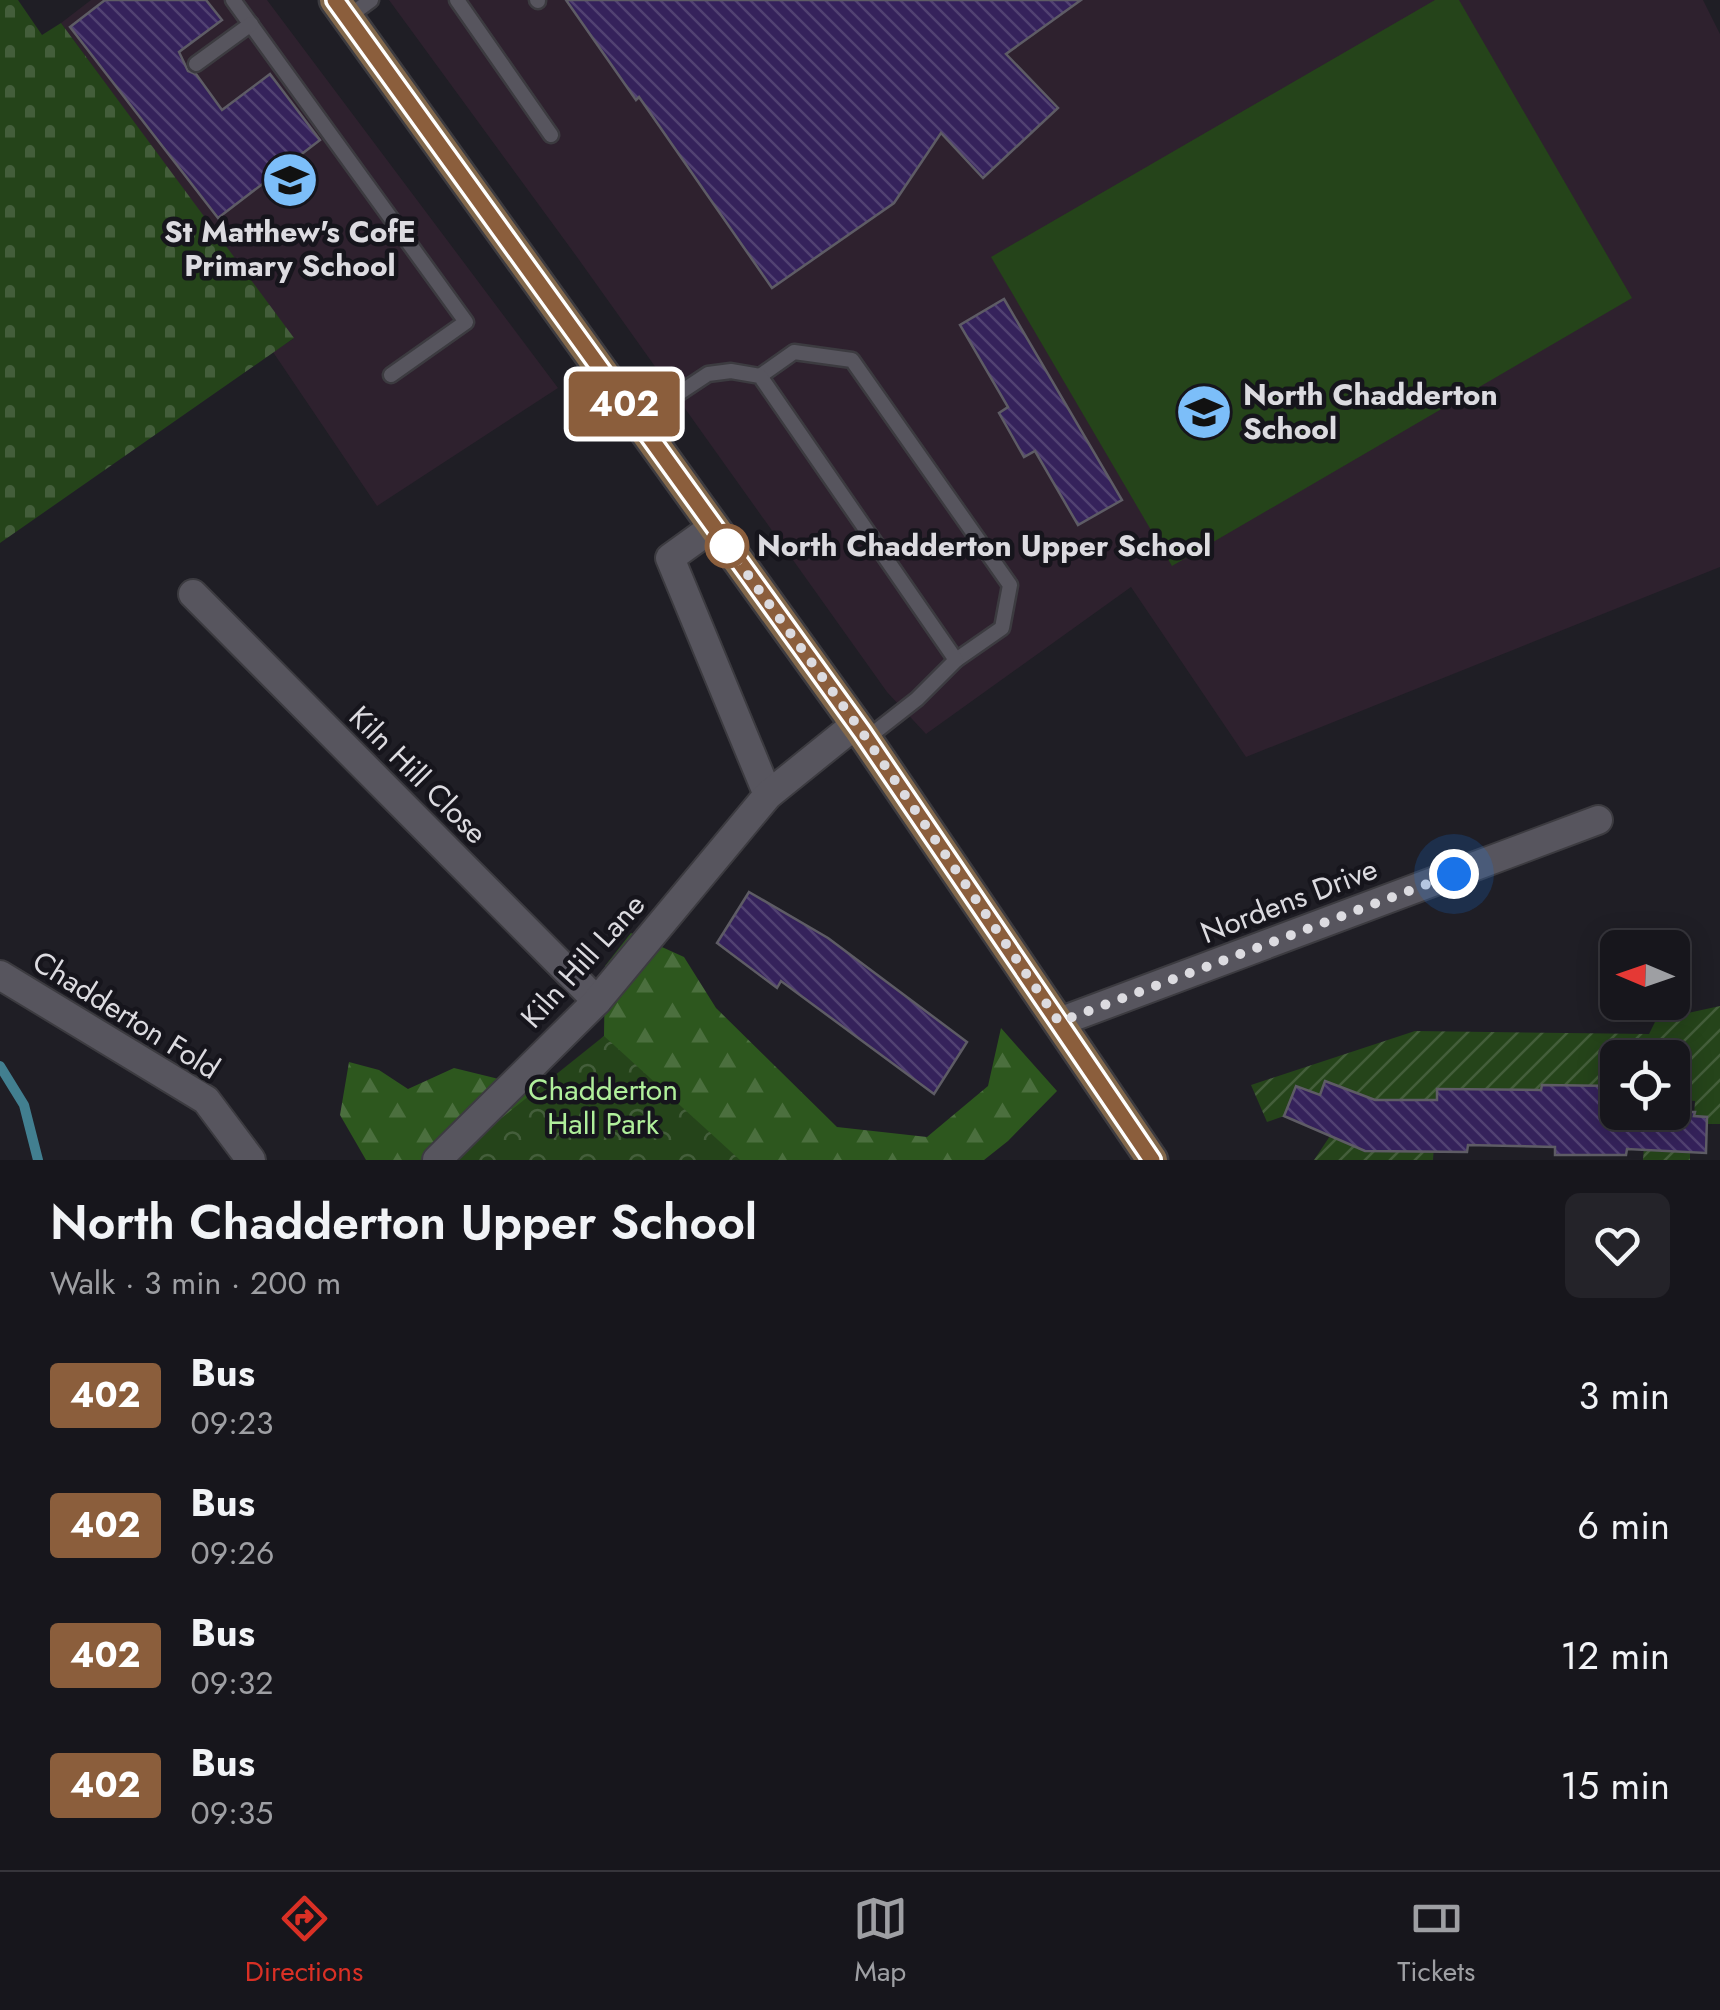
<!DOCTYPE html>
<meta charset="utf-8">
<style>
:root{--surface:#17161c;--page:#242329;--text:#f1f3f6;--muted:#9e9fa3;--line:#36353b;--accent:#d93025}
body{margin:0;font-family:Jost,sans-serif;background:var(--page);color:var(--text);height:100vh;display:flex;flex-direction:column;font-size:38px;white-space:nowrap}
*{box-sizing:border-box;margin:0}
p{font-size:32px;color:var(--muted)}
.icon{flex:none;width:55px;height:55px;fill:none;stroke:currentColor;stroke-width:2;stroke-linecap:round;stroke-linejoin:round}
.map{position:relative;height:1160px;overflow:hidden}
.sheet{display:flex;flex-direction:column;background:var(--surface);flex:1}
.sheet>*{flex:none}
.badge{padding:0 20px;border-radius:8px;font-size:35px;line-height:65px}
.needle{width:65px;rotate:272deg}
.tools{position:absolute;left:1600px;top:930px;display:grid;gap:20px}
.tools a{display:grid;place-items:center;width:90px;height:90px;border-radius:15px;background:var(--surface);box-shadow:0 5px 25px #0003,0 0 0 2px var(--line);font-size:50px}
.you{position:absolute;width:50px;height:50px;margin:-25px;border:8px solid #fff;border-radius:50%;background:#1a73e8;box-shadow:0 0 0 15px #1a73e833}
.map>.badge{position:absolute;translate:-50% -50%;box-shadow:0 0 0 5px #fff}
.round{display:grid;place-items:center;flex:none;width:105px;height:105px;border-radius:15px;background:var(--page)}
.summary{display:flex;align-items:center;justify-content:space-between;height:170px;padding:0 50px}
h1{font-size:48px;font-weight:600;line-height:75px}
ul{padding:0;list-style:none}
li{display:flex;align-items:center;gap:30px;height:130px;padding:0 50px}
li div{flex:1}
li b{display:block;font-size:38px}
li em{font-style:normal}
li .badge{min-width:110px;font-weight:700;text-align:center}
.dock{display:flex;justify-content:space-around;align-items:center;height:140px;border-top:2px solid var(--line);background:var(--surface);font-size:28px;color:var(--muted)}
.dock a{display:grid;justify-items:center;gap:5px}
.dock .selected{color:var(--accent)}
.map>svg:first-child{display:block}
.education{fill:#2e212e}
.forest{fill:url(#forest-firs)}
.cemetery{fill:url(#cemetery-stones)}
.park{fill:url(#park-crowns)}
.garden{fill:url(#garden-furrows)}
.pitch{fill:#25441a}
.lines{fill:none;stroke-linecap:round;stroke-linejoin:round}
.stream{stroke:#427f90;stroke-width:10}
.building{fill:url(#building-back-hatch);stroke:#5e5c65;stroke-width:2.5}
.lane-casing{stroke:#3c3b40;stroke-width:19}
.street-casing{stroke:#3c3b40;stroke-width:32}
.secondary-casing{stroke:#3c3b40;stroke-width:35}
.lane{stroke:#57555e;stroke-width:14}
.street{stroke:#57555e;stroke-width:28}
.secondary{stroke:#82684b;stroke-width:30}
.line-casing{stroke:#fff;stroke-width:22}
.line{stroke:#8b5e3c;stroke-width:15}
.walk{stroke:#dcdbe0;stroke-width:10;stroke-dasharray:0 18}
.stop-dot{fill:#fff;stroke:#8b5e3c;stroke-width:5}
.labels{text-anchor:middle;stroke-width:9;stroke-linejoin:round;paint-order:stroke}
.poi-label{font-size:30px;font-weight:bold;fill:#dcdbe0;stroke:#16151c}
.stop-label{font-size:30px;font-weight:bold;fill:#dcdbe0;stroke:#16151c;text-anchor:start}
.street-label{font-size:30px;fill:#dcdbe0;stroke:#16151c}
.park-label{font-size:30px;fill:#b0ef9b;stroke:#16151c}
</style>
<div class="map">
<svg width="1720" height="1160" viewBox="0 0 1720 1160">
<defs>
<pattern id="forest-firs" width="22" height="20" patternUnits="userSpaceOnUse" patternTransform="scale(2.5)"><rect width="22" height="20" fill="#2d571e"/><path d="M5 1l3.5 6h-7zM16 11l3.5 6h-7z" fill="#4b6f3e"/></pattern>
<pattern id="cemetery-stones" width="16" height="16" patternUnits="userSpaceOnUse" patternTransform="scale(2.5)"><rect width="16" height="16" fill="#25441a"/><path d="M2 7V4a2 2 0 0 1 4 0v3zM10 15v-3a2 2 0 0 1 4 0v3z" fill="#445e3b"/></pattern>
<pattern id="park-crowns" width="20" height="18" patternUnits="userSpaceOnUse" patternTransform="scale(2.5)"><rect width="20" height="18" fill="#25441a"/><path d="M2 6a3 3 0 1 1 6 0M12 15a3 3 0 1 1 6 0" fill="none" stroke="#445e3b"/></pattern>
<pattern id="garden-furrows" width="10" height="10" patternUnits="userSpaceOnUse" patternTransform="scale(2.5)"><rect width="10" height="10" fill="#25441a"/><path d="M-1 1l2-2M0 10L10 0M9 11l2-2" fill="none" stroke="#445e3b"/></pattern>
<pattern id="building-back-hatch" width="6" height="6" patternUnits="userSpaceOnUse" patternTransform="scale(2.5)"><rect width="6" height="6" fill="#35225b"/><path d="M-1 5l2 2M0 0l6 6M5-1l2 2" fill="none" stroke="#524272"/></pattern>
</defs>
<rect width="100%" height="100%" fill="#1f1e25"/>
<!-- education -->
<g class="education">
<polygon points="91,0 267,0 558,388 377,506 273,352 293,339 61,23"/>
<polygon points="389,0 1703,0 1720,34 1720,567 1246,757 1131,587 926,734 887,692 577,257"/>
</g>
<!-- forest -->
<polygon class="forest" points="631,933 684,957 716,1008 837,1127 927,1137 988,1086 1001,1028 1057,1091 1008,1141 984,1160 366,1160 340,1115 349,1062 379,1070 408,1089 454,1068 532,1087 570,1073 604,1036 605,966"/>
<!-- cemetery -->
<polygon class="cemetery" points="0,0 18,0 42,35 61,23 294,338 0,543"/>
<!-- park -->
<polygon class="park" points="604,1036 740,1160 449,1160"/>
<!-- garden -->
<g class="garden">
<polygon points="1720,1006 1720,1124 1707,1124 1707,1117 1694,1116 1695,1101 1673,1099 1672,1058 1618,1058 1617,1086 1542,1085 1540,1147 1536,1147 1537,1101 1524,1090 1438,1089 1433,1160 1314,1160 1330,1136 1368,1151 1379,1122 1386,1151 1425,1152 1426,1100 1386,1105 1325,1081 1320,1095 1296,1086 1284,1116 1267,1122 1251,1085 1415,1031 1649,1034 1656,1020"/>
<polygon points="1644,1146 1690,1152 1690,1160 1643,1160"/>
</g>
<!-- pitch -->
<polygon class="pitch" points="1435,0 1459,0 1632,298 1172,566 991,257"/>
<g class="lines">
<!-- stream -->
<polyline class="stream" points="0,1066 24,1105 38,1160"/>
</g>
<!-- building -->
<g class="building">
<polygon points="105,0 206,0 222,20 179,52 188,71 196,74 222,110 270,74 320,140 218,218 70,27"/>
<polygon points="566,0 1081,0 1006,54 1058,108 983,178 941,133 894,203 772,288 639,97 636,100"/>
<polygon points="1004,299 1122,500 1078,525 1035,451 1024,457 999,413 1008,407 960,325"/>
<polygon points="749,892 828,938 967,1042 934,1094 781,981 777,988 717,943"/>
<polygon points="1325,1081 1375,1100 1437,1100 1437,1089 1541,1090 1542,1085 1618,1086 1618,1112 1695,1112 1694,1116 1707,1117 1706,1153 1627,1149 1626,1155 1555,1155 1555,1147 1468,1145 1467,1152 1365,1151 1284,1116 1296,1086 1320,1095"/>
</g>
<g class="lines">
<!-- lane casing -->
<g class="lane-casing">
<g id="lane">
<polyline points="233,0 466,322 391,375"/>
<polyline points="457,0 551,135"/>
<polyline points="537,0 538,1"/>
<polyline points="348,17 371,0"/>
<polyline points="196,64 251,24"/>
<polyline points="760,376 794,352 852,360 1010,585 1002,628 956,660"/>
<polyline points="637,421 708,374 731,371 760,376 956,660 917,699 866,739"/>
</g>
</g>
<!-- street casing -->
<g class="street-casing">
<g id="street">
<polyline points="713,527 670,558 768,795"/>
<polyline points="193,594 597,1001"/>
<polyline points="0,975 206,1100 251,1160"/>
<polyline points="1059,1022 1598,820"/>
<polyline points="437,1160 597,1001 768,795 856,724"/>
</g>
</g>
<!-- secondary casing -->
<g class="secondary-casing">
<polyline id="secondary" points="335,0 862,733 1152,1160"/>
</g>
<!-- lane -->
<use href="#lane" class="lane"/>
<!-- street -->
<use href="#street" class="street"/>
<!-- secondary -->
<use href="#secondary" class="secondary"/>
</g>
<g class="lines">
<!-- line casing -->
<g class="line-casing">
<polyline id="line" points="335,0 862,732 1152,1160"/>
</g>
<!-- line -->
<use href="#line" class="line"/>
<!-- walk -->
<polyline class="walk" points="727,546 862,732 1059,1022 1454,874"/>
</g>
<!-- icons -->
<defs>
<g id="school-disc" transform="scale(2.875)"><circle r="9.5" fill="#7cbef9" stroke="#16151c"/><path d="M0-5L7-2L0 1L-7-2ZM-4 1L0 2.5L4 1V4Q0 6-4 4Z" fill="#111"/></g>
</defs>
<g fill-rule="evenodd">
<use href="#school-disc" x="290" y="180"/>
<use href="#school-disc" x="1204" y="412"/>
</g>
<!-- markers -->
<circle class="stop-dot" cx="727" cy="546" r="20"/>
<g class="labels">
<!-- poi labels -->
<g class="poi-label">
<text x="290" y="242">St Matthew's CofE<tspan x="290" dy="34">Primary School</tspan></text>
<text x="1243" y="405" text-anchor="start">North Chadderton<tspan x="1243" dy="34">School</tspan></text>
</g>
<!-- stop labels -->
<g class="stop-label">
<text x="757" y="556">North Chadderton Upper School</text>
</g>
<!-- street labels -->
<g class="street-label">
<text transform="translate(418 775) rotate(45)" y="10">Kiln Hill Close</text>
<text transform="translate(1289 901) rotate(-21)" y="10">Nordens Drive</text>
<text transform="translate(583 961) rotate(-48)" y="10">Kiln Hill Lane</text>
<text transform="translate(126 1015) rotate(32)" y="10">Chadderton Fold</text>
</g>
<!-- park labels -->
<g class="park-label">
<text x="603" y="1100">Chadderton<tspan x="603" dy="34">Hall Park</tspan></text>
</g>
</g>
</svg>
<div class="tools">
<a><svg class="needle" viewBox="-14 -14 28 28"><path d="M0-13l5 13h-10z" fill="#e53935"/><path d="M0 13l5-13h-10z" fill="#9e9fa3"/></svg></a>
<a><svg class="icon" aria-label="locate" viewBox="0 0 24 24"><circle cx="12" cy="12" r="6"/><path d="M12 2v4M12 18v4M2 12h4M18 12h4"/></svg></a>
</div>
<div class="you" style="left:1454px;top:874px"></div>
<b class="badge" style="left:624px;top:404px;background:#8b5e3c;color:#fff">402</b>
</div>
<section class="sheet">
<div class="summary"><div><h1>North Chadderton Upper School</h1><p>Walk · 3 min · 200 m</p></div><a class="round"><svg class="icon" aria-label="heart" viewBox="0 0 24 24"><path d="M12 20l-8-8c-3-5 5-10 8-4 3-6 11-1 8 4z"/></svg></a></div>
<ul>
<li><span class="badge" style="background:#8b5e3c;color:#fff">402</span><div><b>Bus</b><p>09:23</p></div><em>3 min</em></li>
<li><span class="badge" style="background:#8b5e3c;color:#fff">402</span><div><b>Bus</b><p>09:26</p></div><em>6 min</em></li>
<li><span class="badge" style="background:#8b5e3c;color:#fff">402</span><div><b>Bus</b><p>09:32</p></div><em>12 min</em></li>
<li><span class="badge" style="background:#8b5e3c;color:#fff">402</span><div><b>Bus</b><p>09:35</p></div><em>15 min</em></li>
</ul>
</section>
<nav class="dock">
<a class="selected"><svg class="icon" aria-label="directions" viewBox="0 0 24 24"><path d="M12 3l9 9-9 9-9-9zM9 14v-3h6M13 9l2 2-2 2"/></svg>Directions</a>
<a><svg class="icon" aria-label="map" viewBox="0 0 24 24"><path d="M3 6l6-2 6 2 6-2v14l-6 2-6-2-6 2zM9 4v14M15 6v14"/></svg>Map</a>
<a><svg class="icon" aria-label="tickets" viewBox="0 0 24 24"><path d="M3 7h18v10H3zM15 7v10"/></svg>Tickets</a>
</nav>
